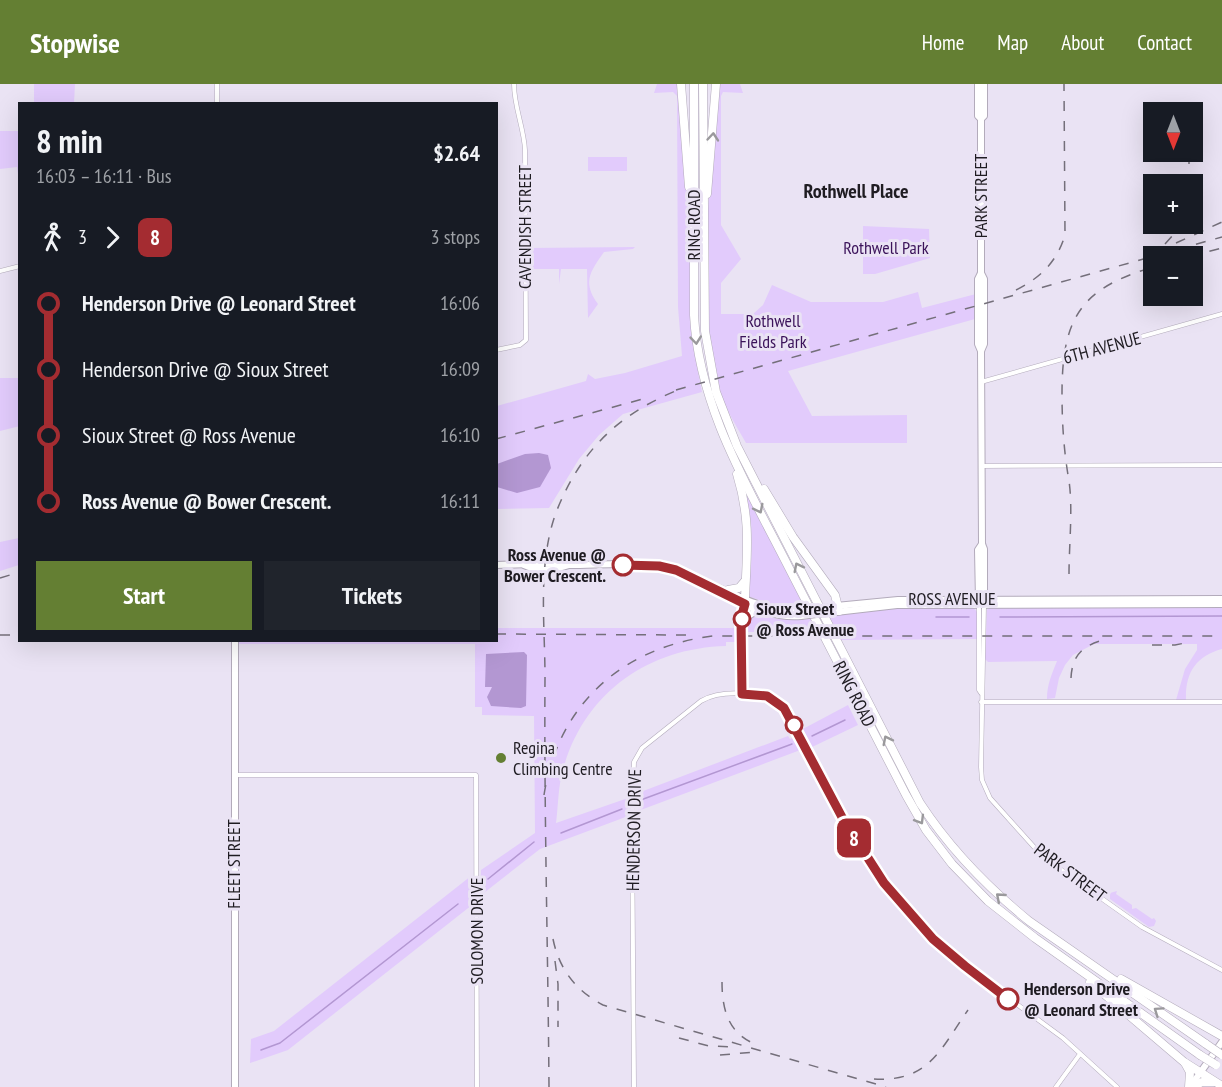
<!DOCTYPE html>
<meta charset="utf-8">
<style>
:root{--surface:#171b24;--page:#20242c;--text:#f1f3f6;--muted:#9ea1a6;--accent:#647f33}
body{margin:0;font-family:"PT Sans Narrow",sans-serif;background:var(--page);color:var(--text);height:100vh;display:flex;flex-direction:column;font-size:22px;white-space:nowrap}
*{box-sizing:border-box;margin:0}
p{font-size:20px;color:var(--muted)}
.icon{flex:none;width:33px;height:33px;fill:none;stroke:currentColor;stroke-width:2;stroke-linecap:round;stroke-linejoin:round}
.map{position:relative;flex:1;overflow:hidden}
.details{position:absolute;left:18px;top:18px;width:480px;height:540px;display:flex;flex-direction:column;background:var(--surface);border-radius:0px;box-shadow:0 6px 24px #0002}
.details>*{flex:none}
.badge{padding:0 12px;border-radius:9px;font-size:21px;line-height:39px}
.needle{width:39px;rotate:180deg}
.controls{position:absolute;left:1143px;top:18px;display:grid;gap:12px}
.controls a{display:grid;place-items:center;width:60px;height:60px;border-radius:0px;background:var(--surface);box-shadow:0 6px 24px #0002;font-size:30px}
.map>.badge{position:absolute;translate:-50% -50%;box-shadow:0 0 0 3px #fff}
.legs{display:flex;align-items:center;gap:9px;height:66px;padding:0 18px;font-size:20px}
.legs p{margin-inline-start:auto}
.summary{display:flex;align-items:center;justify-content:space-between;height:102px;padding:0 18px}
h1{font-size:33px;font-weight:700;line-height:45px}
.cta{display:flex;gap:12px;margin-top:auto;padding:12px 18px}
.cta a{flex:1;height:69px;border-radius:0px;background:var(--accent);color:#fff;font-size:24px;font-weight:700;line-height:69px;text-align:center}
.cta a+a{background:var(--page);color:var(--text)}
ul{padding:0 18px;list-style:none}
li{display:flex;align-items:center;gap:21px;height:66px;font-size:22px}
li i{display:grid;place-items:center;width:9px;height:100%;margin:0 8px;background:currentColor}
li i::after{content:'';width:15px;height:15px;margin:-8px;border:4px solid;border-radius:50%;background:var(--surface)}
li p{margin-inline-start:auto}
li:first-child i{background:linear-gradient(#0000 50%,currentColor 0)}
li:last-child i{background:linear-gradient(currentColor 50%,#0000 0)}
header{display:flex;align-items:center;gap:36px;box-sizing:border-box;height:84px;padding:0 30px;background:var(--accent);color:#fff}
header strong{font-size:28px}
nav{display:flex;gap:33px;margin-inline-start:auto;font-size:21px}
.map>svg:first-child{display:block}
.green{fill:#e2cbfc}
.water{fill:#b397d2}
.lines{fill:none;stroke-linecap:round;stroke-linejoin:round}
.stream{stroke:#b397d2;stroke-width:1.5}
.minor-casing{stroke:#b3abbb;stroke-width:5}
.major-casing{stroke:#b3abbb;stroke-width:8}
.highway-casing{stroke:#b3abbb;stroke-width:9}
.minor{stroke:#fff;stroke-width:4}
.major{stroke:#fff;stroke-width:6}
.highway{stroke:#fff;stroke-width:8}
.rail{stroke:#746f7a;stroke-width:1.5;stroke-dasharray:10 10;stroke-linecap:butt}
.major-bridge-casing{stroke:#b3abbb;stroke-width:8;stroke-linecap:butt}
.highway-bridge-casing{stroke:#b3abbb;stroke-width:9;stroke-linecap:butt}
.major-bridge{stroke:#fff;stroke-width:6}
.highway-bridge{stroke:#fff;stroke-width:8}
.oneway{stroke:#9a999c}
.line-1-casing{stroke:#fff;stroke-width:14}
.line-1{stroke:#a42c31;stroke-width:9}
.stop-1-dot{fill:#fff;stroke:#a42c31;stroke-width:3}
.poi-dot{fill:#647f33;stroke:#eae3f4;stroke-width:2}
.labels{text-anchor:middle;stroke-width:6;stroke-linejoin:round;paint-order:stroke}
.street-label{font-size:18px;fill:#1f1c22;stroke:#eae3f4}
.park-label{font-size:18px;fill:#3b135a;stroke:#eae3f4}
.stop-label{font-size:18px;font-weight:bold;fill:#1f1c22;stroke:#eae3f4;text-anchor:start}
.poi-label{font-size:18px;fill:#1f1c22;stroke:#eae3f4;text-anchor:start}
.neighbourhood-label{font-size:20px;font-weight:bold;fill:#1f1c22;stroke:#eae3f4}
</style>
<header>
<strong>Stopwise</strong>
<nav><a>Home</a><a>Map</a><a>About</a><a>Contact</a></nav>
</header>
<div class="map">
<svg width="1222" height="1003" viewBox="0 0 1222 1003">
<rect width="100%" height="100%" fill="#eae3f4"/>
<!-- green -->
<g class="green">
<polygon points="34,0 75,0 74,19 34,19"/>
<path d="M657 0H678C681 48 688 95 689 143 691 199 690 252 702 308L623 330 599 351 579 375 549 424 497 425V322L586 297 588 290 595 295 625 289 682 272 678 223 677 12 673 8 654 9Z"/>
<path d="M719 0H740L743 9 723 8 721 12V141L741 175 721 199V230H753L763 221 772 201 811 218H883L918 208 922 224 976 210 975 235 788 287 812 332 907 331V359H746C735 340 723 321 718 301 693 206 712 97 719 0Z"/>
<polygon points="0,47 19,47 19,97 17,83 0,85"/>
<rect x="588" y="73" width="39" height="14"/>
<polygon points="863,142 929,145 930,174 875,190 863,190"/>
<path d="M635 163 633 165 604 168C590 188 582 198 598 220L588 234 587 185H561L559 200V185H529L528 164Z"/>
<polygon points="0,294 19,294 20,342 0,347"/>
<path d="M743 404H745L807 523 782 524 748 512C752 476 756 439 743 404Z"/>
<polygon points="19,454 19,481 0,487 0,458"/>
<path d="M1222 522V565C1196 572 1185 589 1186 616H1176L1185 585 1197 566V560H1094L1073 571 1065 581 1059 594 1055 614 1047 615C1047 600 1052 590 1057 577L988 578 985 575 987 526 990 523Z"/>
<polygon points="905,523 973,523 977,528 977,555 840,556 828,531"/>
<polygon points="756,528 777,535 812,534 819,548 746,548 749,532"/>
<path d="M497 544H738V558H726V562C645 564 579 613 561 694 558 708 558 725 556 739L631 713V731L540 765 480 812 481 786 535 749 534 632 482 631V623H475V560H237V556H496Z"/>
<polygon points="848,621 858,641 810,664 801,646"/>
<polygon points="788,652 790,655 797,652 803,665 638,727 638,709"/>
<polygon points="471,792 472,821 288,966 250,979 251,955 274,947"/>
<polygon points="1117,807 1116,810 1132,821 1132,825 1136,824 1152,835 1154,834 1156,837 1154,842 1149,843 1110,815 1110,809"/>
</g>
<!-- water -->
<g class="water">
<polygon points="539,369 548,371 551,384 540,403 517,409 497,403 497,380 525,370"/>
<polygon points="524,568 527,571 526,622 521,624 491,622 487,613 492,603 485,603 486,570"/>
</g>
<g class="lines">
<!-- stream -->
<g class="stream">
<polyline points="936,533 969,533"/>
<polyline points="1000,533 1222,532"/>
<polyline points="812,652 845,636"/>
<polyline points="638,717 792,660"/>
<polyline points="561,749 622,725"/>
<polyline points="488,795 534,758"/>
<polyline points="261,966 280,959 458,820"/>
</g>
<!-- minor casing -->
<g class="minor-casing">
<g id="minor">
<polyline points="217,0 217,20"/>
<polyline points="0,187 20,182"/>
<path d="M496 266 520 261 526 256 525 66C524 44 514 23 514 0"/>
<polyline points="981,298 1222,230"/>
<polyline points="981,382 1222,381"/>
<polyline points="979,521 979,606 981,609"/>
<polyline points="984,521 981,683 982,696 990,714 1043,773 1142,843 1222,886"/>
<polyline points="742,610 741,534 744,521"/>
<polyline points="981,618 1222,618"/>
<polyline points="234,691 476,691 477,1003"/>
<path d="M634 1003 632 737 634 678 642 664 701 617C722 605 767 607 784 624L864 772 911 831 958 877 1063 954 1117 1003"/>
<polyline points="1056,1003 1080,970"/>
</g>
</g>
<!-- major casing -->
<g class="major-casing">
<g id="major">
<polyline points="978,0 978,32 981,35 981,189 978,195 978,260 981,267"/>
<polyline points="981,35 984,32 984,0"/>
<polyline points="981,189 984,195 984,260 981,267 982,460 984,465 984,517"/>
<path d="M496 481 560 479 569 481C601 481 636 477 667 484 709 494 757 530 799 527"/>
<path d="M524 481C537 487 555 486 569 481"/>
<path d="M695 496C723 514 768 535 801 532"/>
<polyline points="979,517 978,466 982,460"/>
<polyline points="836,522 898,516 1222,515"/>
<polyline points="836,528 897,521 1222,520"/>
<polyline points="745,534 758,526"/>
<polyline points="235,556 235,1003"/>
<polyline points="1190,1003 1222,958"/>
</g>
</g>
<!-- highway casing -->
<g class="highway-casing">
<g id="highway">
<polyline points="681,0 689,103"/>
<path d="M694 0V231C699 324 748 403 789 484 828 560 867 635 906 711L926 746 952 780 988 817 1035 854 1200 971"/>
<path d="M703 0 705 247 716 308 737 362 920 719C950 765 986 802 1029 837L1206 960"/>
<polyline points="707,110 716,0"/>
<path d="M737 390C751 436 747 467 745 514"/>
<polyline points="764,405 793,453 835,511 839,527"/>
<polyline points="728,506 739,504 745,497"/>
<polyline points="1121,895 1222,952"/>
<polyline points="1090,898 1184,978 1222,1002"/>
<polyline points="1185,979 1190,988 1189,1003"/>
<polyline points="1193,1003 1202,998 1214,998"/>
</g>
</g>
<!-- minor -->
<use href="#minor" class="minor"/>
<!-- major -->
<use href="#major" class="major"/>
<!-- highway -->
<use href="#highway" class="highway"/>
<!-- rail -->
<g class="rail">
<polyline points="1189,100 1189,74"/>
<polyline points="1176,159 1222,138"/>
<polyline points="1165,160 1183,140"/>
<polyline points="1190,172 1222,164"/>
<path d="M1016 206C1040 194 1057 178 1065 151L1064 0"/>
<polyline points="676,306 1222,153"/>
<polyline points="496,355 650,313"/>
<path d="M1069 490C1069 461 1073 425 1069 397 1064 368 1062 341 1062 310 1062 236 1079 204 1154 183"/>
<polyline points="0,494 20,488"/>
<polyline points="496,550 688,551"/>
<polyline points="0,551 20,551"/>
<polyline points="1152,561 1175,561 1190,558"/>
<path d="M1071 594C1072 572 1082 562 1103 556"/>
<path d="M544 711C558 620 623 563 713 552H1222"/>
<path d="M553 855C559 885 576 907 603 921L886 1003"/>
<polyline points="555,877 558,900 558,943"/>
<path d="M722 898C722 925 728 949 755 960"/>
<polyline points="679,954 709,962 733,963"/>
<polyline points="720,971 755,968"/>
<path d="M874 995C929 998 940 966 968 926"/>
<path d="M549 1003C548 866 544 730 545 593 545 539 537 478 557 426 582 364 621 328 683 304"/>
</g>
<!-- major-bridge casing -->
<g class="major-bridge-casing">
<g id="major-bridge">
<polyline points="799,527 830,523"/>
<polyline points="801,532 832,528"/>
</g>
</g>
<!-- highway-bridge casing -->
<g class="highway-bridge-casing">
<g id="highway-bridge">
<polyline points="1206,960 1222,971"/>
<polyline points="1200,971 1216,981"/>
</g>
</g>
<!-- major-bridge -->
<use href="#major-bridge" class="major-bridge"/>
<!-- highway-bridge -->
<use href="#highway-bridge" class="highway-bridge"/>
</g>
<!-- one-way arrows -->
<defs><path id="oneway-chevron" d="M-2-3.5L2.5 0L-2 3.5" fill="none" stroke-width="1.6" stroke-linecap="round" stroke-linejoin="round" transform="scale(1.5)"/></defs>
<g class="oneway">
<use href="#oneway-chevron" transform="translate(713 53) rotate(-85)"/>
<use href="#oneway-chevron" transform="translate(696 256) rotate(84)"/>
<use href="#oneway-chevron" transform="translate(759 425) rotate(63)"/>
<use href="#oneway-chevron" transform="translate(798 483) rotate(-117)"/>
<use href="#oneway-chevron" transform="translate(887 656) rotate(-117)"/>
<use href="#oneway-chevron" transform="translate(920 736) rotate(59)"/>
<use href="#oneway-chevron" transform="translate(1000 813) rotate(-139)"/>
<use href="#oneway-chevron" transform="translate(1158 927) rotate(-145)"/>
</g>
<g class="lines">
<!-- line-1 casing -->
<g class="line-1-casing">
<polyline id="line-1" points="623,481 659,482 676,486 745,520 741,534 742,610 767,612 784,624 843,735 884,799 933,855 965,882 1008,915"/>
</g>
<!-- line-1 -->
<use href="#line-1" class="line-1"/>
</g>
<!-- markers -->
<g class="stop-1-dot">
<circle cx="623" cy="481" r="10"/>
<circle cx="742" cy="535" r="8"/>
<circle cx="794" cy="641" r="8"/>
<circle cx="1008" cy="915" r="10"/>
</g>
<circle class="poi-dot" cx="501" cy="674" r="6"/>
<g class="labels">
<!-- street labels -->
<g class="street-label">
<text transform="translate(981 112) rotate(-90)" y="6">PARK STREET</text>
<text transform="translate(694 141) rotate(-90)" y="6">RING ROAD</text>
<text transform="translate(525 143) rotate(-90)" y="6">CAVENDISH STREET</text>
<text transform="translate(1102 264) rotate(-15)" y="6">6TH AVENUE</text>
<text x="952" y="521">ROSS AVENUE</text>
<text transform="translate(854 610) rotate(63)" y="6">RING ROAD</text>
<text transform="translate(634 746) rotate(-89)" y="6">HENDERSON DRIVE</text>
<text transform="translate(234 780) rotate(-90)" y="6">FLEET STREET</text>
<text transform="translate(1070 789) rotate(37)" y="6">PARK STREET</text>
<text transform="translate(477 847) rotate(-90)" y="6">SOLOMON DRIVE</text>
</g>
<!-- park labels -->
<g class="park-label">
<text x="886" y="170">Rothwell Park</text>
<text x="773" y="243">Rothwell<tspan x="773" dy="21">Fields Park</tspan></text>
</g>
<!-- stop labels -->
<g class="stop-label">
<text x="606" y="477" text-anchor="end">Ross Avenue @<tspan x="606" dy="21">Bower Crescent.</tspan></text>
<text x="756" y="531">Sioux Street<tspan x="756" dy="21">@ Ross Avenue</tspan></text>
<text x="1024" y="911">Henderson Drive<tspan x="1024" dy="21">@ Leonard Street</tspan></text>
</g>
<!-- poi labels -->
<g class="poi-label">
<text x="513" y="670">Regina<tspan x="513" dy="21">Climbing Centre</tspan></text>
</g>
<!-- neighbourhood labels -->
<g class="neighbourhood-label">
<text x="856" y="114">Rothwell Place</text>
</g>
</g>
</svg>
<div class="controls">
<a><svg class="needle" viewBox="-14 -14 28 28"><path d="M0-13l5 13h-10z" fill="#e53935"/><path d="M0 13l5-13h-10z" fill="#9ea1a6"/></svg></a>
<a>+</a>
<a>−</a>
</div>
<b class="badge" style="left:854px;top:754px;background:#a42c31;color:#fff">8</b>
<section class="details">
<div class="summary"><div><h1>8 min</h1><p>16:03 – 16:11 · Bus</p></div><b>$2.64</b></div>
<div class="legs"><svg class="icon" aria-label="walk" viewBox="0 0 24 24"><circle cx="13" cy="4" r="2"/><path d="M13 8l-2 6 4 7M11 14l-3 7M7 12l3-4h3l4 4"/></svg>3<svg class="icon" aria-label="forward" viewBox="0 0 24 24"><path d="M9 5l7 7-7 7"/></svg><b class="badge" style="background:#a42c31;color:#fff">8</b><p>3 stops</p></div>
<ul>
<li><i style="color:#a42c31"></i><b>Henderson Drive @ Leonard Street</b><p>16:06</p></li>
<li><i style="color:#a42c31"></i><span>Henderson Drive @ Sioux Street</span><p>16:09</p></li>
<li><i style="color:#a42c31"></i><span>Sioux Street @ Ross Avenue</span><p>16:10</p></li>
<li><i style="color:#a42c31"></i><b>Ross Avenue @ Bower Crescent.</b><p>16:11</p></li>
</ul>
<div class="cta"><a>Start</a><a>Tickets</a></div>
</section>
</div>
